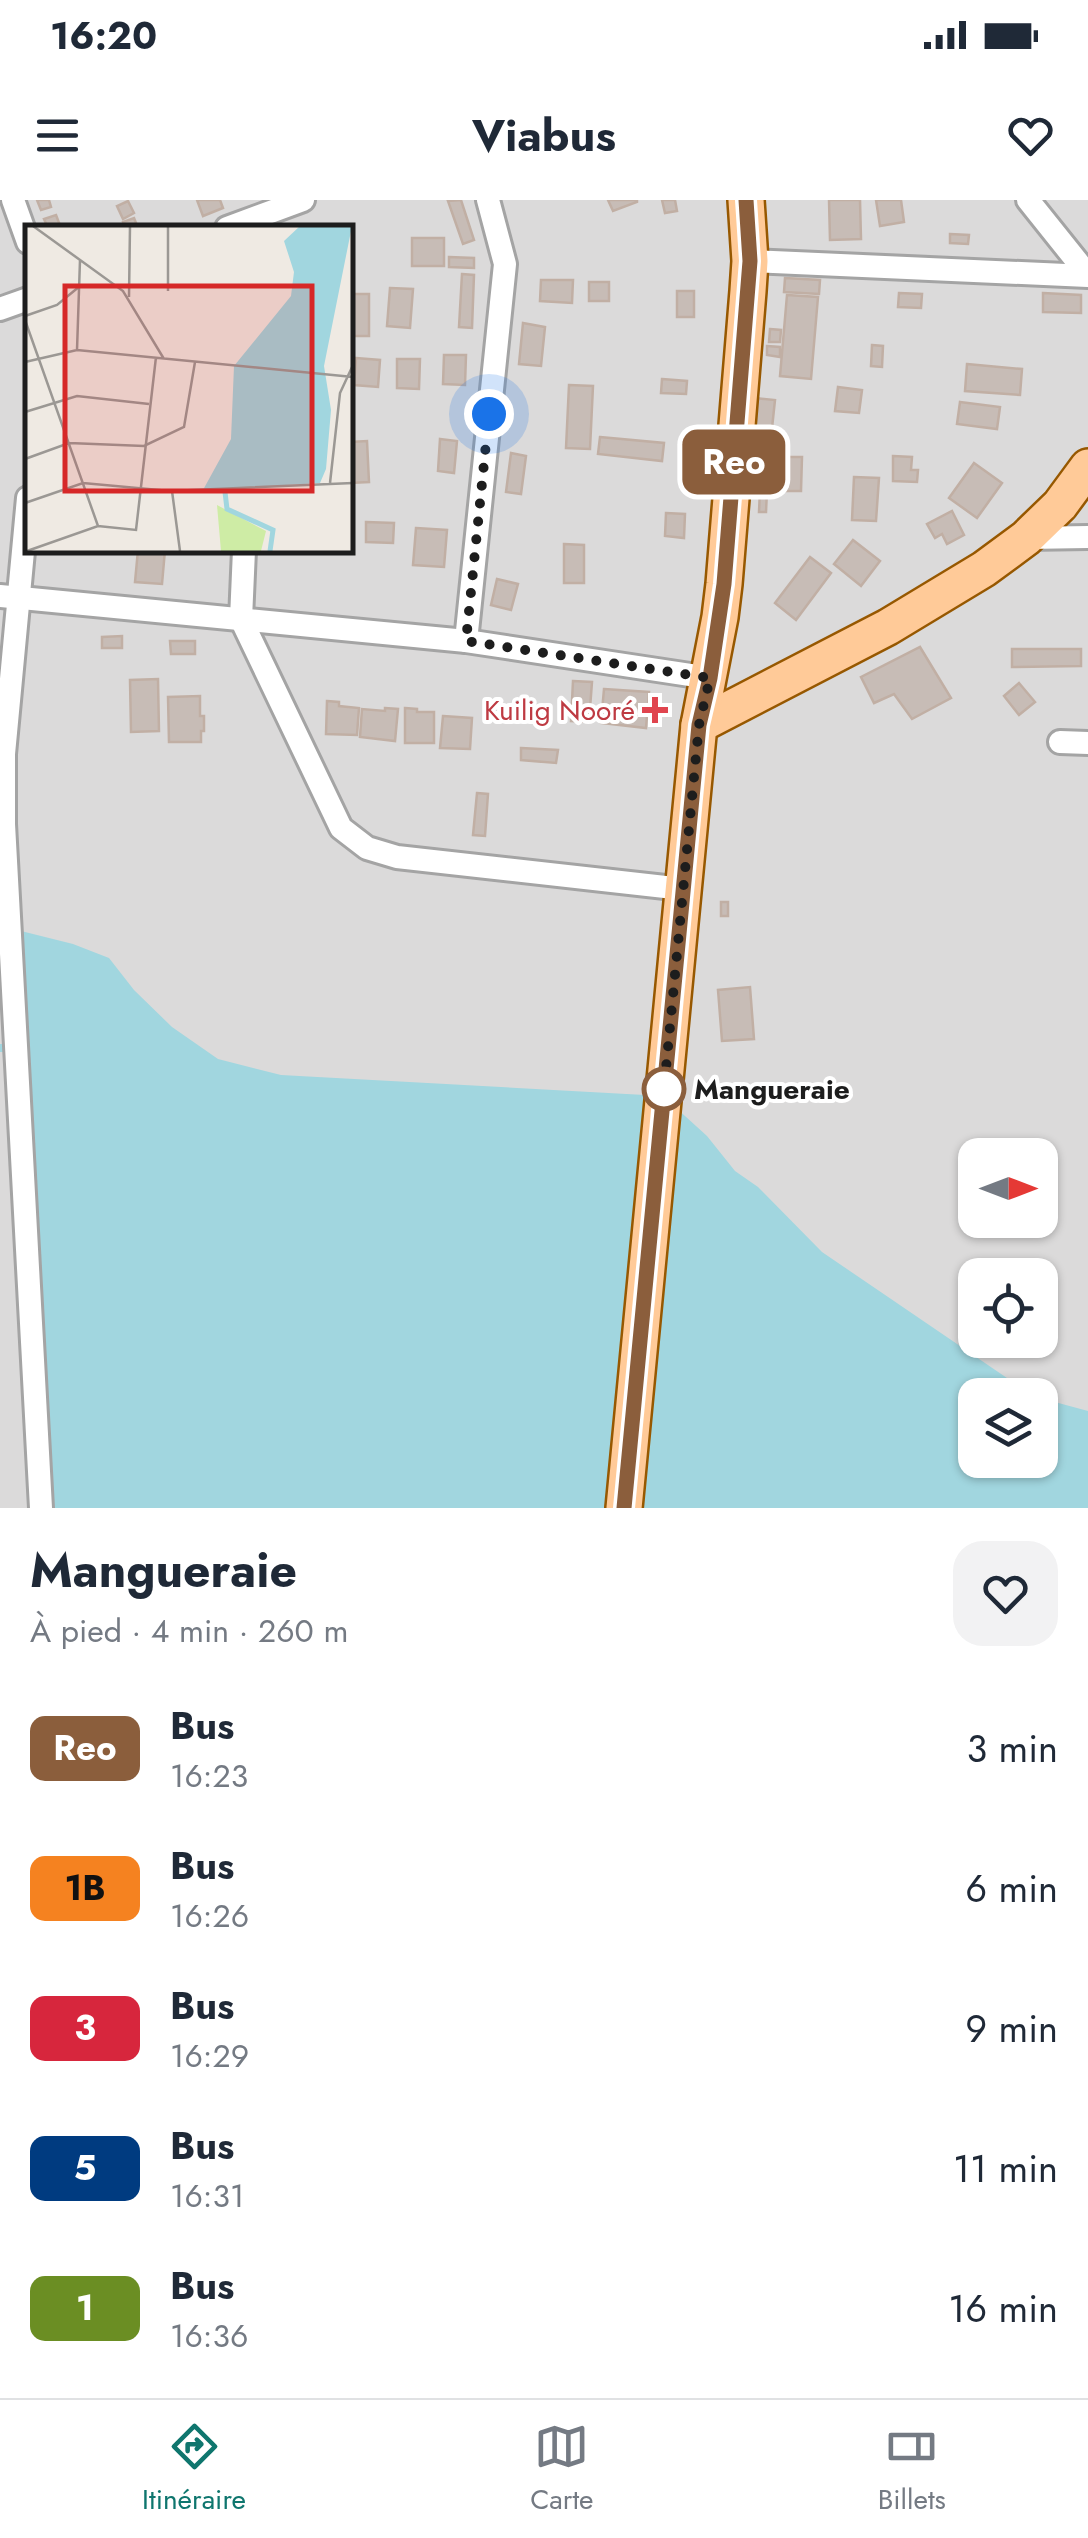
<!DOCTYPE html>
<html lang="fr">
<meta charset="utf-8">
<style>
:root{--surface:#fff;--page:#f2f2f3;--text:#1f2937;--muted:#747a83;--line:#e0e1e3;--accent:#0f766e}
body{margin:0;font-family:Jost,sans-serif;background:var(--page);color:var(--text);height:100vh;display:flex;flex-direction:column;font-size:38px;white-space:nowrap}
*{box-sizing:border-box;margin:0}
p{font-size:32px;color:var(--muted)}
.icon{flex:none;width:55px;height:55px;fill:none;stroke:currentColor;stroke-width:2;stroke-linecap:round;stroke-linejoin:round}
.map{position:relative;height:1308px;overflow:hidden}
.panel{display:flex;flex-direction:column;background:var(--surface);flex:1}
.panel>*{flex:none}
.badge{padding:0 20px;border-radius:15px;font-size:35px;line-height:65px}
.needle{width:65px;rotate:90deg}
.fabs{position:absolute;left:958px;top:938px;display:grid;gap:20px}
.fabs a{display:grid;place-items:center;width:100px;height:100px;border-radius:20px;background:var(--surface);box-shadow:0 2px 8px #0004;font-size:50px}
.you{position:absolute;width:50px;height:50px;margin:-25px;border:8px solid #fff;border-radius:50%;background:#1a73e8;box-shadow:0 0 0 15px #1a73e833}
.map>.badge{position:absolute;translate:-50% -50%;box-shadow:0 0 0 5px #fff}
.round{display:grid;place-items:center;flex:none;width:105px;height:105px;border-radius:30px;background:var(--page)}
.headline{display:flex;align-items:center;justify-content:space-between;height:170px;padding:0 30px}
h1{font-size:48px;font-weight:700;line-height:75px}
ul{padding:0;list-style:none}
li{display:flex;align-items:center;gap:30px;height:140px;padding:0 30px}
li div{flex:1}
li b{display:block;font-size:38px}
li em{font-style:normal}
li .badge{min-width:110px;font-weight:700;text-align:center}
.status{display:flex;justify-content:space-between;align-items:center;height:70px;padding:0 50px;background:var(--surface);direction:ltr}
.status svg{height:28px;fill:currentColor}
header{display:flex;justify-content:space-between;align-items:center;height:130px;padding:0 30px;background:var(--surface);font-size:45px;font-weight:700}
.dock{display:flex;justify-content:space-around;align-items:center;height:140px;border-top:2px solid var(--line);background:var(--surface);font-size:28px;color:var(--muted)}
.dock a{display:grid;justify-items:center;gap:5px}
.dock .active{color:var(--accent)}
.map>svg:first-child{display:block}
.residential{fill:#dbdada;fill-rule:evenodd}
.water{fill:#a1d6df}
.lines{fill:none;stroke-linecap:round;stroke-linejoin:round}
.stream{stroke:#a1d6df;stroke-width:8}
.building{fill:#c7bcb6;stroke:#c1afa4;stroke-width:2.5}
.minor-casing{stroke:#a4a4a4;stroke-width:28}
.primary-casing{stroke:#975800;stroke-width:40}
.minor{stroke:#fff;stroke-width:22}
.primary{stroke:#ffca98;stroke-width:35}
.line-casing{stroke:#fff;stroke-width:22}
.line{stroke:#8b5e3c;stroke-width:15}
.walk{stroke:#1d1d1d;stroke-width:10;stroke-dasharray:0 18}
.health-dot{fill:#e0444e;stroke:#fff;stroke-width:4}
.stop-dot{fill:#fff;stroke:#8b5e3c;stroke-width:5}
.labels{text-anchor:middle;stroke-width:8;stroke-linejoin:round;paint-order:stroke}
.health-label{font-size:28px;fill:#be3a42;stroke:#fff;text-anchor:end}
.stop-label{font-size:28px;font-weight:bold;fill:#1d1d1d;stroke:#fff;text-anchor:start}
.inset-river{fill:none;stroke:#a1d6df;stroke-width:5}
.inset-road{fill:none;stroke:#9b9894;stroke-width:2.5}
.view{fill:#d62828;fill-opacity:0.15;stroke:#d62828;stroke-width:5}
.inset-edge{fill:none;stroke:#1d1d1d;stroke-width:5}
</style>
<div class="status"><b>16:20</b><svg viewBox="0 0 49 12"><path d="M0 12V9h3v3zM5 12V6h3v6zM10 12V3h3v9zM15 12V0h3v12zM26 1h20v11H26zM47 4h2v5h-2z"/></svg></div>
<header><svg class="icon" aria-label="menu" viewBox="0 0 24 24"><path d="M4 6h16M4 12h16M4 18h16"/></svg>Viabus<svg class="icon" aria-label="heart" viewBox="0 0 24 24"><path d="M12 20l-8-8c-3-5 5-10 8-4 3-6 11-1 8 4z"/></svg></header>
<div class="map">
<svg width="1088" height="1308" viewBox="0 0 1088 1308">
<rect width="100%" height="100%" fill="#efeae3"/>
<!-- residential -->
<path class="residential" d="M0 0H1088V1308H0ZM28 28H350V350H28ZM975 955H1040V1020H975ZM975 1075H1040V1140H975ZM975 1195H1040V1260H975Z"/>
<!-- water -->
<polygon class="water" points="9,728 73,744 109,758 134,790 172,827 218,859 281,875 663,896 707,936 735,971 758,987 822,1052 1032,1195 975,1195 975,1260 1040,1260 1040,1198 1088,1211 1088,1308 41,1308"/>
<g class="lines">
<!-- stream -->
<polyline class="stream" points="0,848 3,848"/>
</g>
<!-- building -->
<g class="building">
<polygon points="37,0 49,0 51,7 41,10"/>
<polygon points="197,0 220,0 223,8 203,16"/>
<polygon points="461,0 474,40 463,44 448,1"/>
<polygon points="608,0 637,0 637,2 613,11"/>
<polygon points="662,0 675,0 677,11 665,13"/>
<polygon points="829,0 860,0 861,39 830,40"/>
<polygon points="876,0 901,0 904,22 880,26"/>
<polygon points="128,1 134,13 123,19 117,6"/>
<polygon points="56,15 61,28 48,28 44,19"/>
<polygon points="134,18 138,28 125,28 123,22"/>
<polygon points="950,34 969,35 968,44 950,43"/>
<rect x="412" y="38" width="32" height="28"/>
<polygon points="449,57 474,58 474,68 449,67"/>
<polygon points="462,74 474,75 472,128 459,127"/>
<polygon points="785,78 820,80 819,94 784,92"/>
<polygon points="541,80 573,80 572,103 540,101"/>
<rect x="589" y="82" width="20" height="19"/>
<polygon points="390,88 413,89 410,128 387,126"/>
<rect x="677" y="91" width="17" height="26"/>
<polygon points="899,93 922,94 921,108 898,107"/>
<polygon points="1043,93 1081,95 1081,113 1043,112"/>
<rect x="350" y="94" width="19" height="42"/>
<polygon points="787,95 818,97 811,179 780,176"/>
<polygon points="523,123 545,127 541,166 519,164"/>
<polygon points="770,129 781,130 780,142 769,142"/>
<polygon points="872,145 883,146 882,167 871,166"/>
<polygon points="767,146 780,147 780,157 767,155"/>
<polygon points="444,155 466,155 465,185 443,184"/>
<polygon points="356,158 380,160 378,187 354,185"/>
<polygon points="397,159 420,159 419,189 397,188"/>
<polygon points="967,164 1022,169 1020,195 965,191"/>
<polygon points="662,179 687,181 686,194 661,193"/>
<polygon points="569,185 593,186 590,249 566,248"/>
<polygon points="838,187 862,190 859,213 835,211"/>
<polygon points="755,198 775,200 770,247 751,245"/>
<polygon points="960,202 1000,207 997,229 957,224"/>
<polygon points="600,237 664,243 662,261 598,254"/>
<polygon points="440,239 457,241 454,273 438,271"/>
<polygon points="367,241 369,282 350,283 350,242"/>
<polygon points="755,252 767,252 766,280 755,279"/>
<polygon points="511,253 526,256 521,294 506,292"/>
<polygon points="893,256 912,257 911,270 918,270 917,282 893,281"/>
<polygon points="787,257 802,257 801,291 786,291"/>
<polygon points="974,263 1002,283 977,318 949,298"/>
<polygon points="854,277 879,278 876,321 852,320"/>
<polygon points="760,290 767,291 766,312 759,312"/>
<polygon points="952,311 964,335 947,344 942,334 935,338 927,324"/>
<polygon points="666,313 685,314 684,338 665,336"/>
<polygon points="366,322 394,323 393,343 366,342"/>
<polygon points="416,328 447,330 444,367 413,365"/>
<polygon points="853,340 880,361 861,386 834,364"/>
<polygon points="564,344 584,345 584,383 564,383"/>
<polygon points="138,350 165,350 162,384 135,382"/>
<polygon points="810,357 831,373 796,420 775,403"/>
<polygon points="497,379 518,384 511,410 491,405"/>
<polygon points="122,436 122,448 102,448 102,437"/>
<polygon points="170,441 195,441 195,454 171,454"/>
<polygon points="920,447 951,498 912,519 894,494 874,503 861,477"/>
<polygon points="1012,449 1081,449 1081,466 1012,467"/>
<polygon points="158,479 159,531 131,532 130,480"/>
<polygon points="573,481 592,482 589,522 571,521"/>
<polygon points="1019,483 1035,502 1019,515 1004,496"/>
<polygon points="604,489 649,492 646,528 601,523"/>
<polygon points="200,496 200,516 204,516 204,531 201,531 201,542 169,542 168,497"/>
<polygon points="327,501 339,502 339,506 359,508 357,535 326,534"/>
<polygon points="385,508 398,509 395,541 360,537 362,509 385,511"/>
<polygon points="405,508 417,509 417,512 434,512 434,543 405,543"/>
<polygon points="443,516 472,518 470,549 440,548"/>
<polygon points="521,548 558,550 556,563 521,560"/>
<polygon points="477,593 488,594 485,636 473,635"/>
<rect x="721" y="702" width="7" height="14"/>
<polygon points="750,787 754,839 722,841 718,790"/>
</g>
<g class="lines">
<!-- minor casing -->
<g class="minor-casing">
<g id="minor">
<polyline points="13,0 28,42"/>
<polyline points="1028,0 1088,75"/>
<polyline points="227,28 303,0"/>
<polyline points="750,61 1088,76"/>
<polyline points="0,109 28,99"/>
<polyline points="28,298 4,554 4,624 41,1308"/>
<polyline points="1026,338 1088,337"/>
<polyline points="244,350 241,419 341,628 367,648 397,657 683,689"/>
<polyline points="0,396 466,441 710,478"/>
<polyline points="466,441 505,64 488,0"/>
<polyline points="1060,542 1088,543"/>
</g>
</g>
<!-- primary casing -->
<g class="primary-casing">
<g id="primary">
<polyline points="699,525 888,427 984,369 1026,338 1060,305 1088,267"/>
<polyline points="624,1308 699,525 720,417 724,384 748,91 750,61 746,0"/>
</g>
</g>
<!-- minor -->
<use href="#minor" class="minor"/>
<!-- primary -->
<use href="#primary" class="primary"/>
</g>
<g class="lines">
<!-- line casing -->
<g class="line-casing">
<polyline id="line" points="624,1308 699,525 710,478 724,384 750,61 746,0"/>
</g>
<!-- line -->
<use href="#line" class="line"/>
<!-- walk -->
<polyline class="walk" points="489,214 466,441 710,478 699,525 664,889"/>
</g>
<!-- markers -->
<path class="health-dot" d="M650 495h10v10h10v10h-10v10h-10v-10h-10v-10h10z"/>
<circle class="stop-dot" cx="664" cy="889" r="20"/>
<g class="labels">
<!-- health labels -->
<g class="health-label">
<text x="635" y="520">Kuilig Nooré</text>
</g>
<!-- stop labels -->
<g class="stop-label">
<text x="694" y="899">Mangueraie</text>
</g>
</g>
<!-- overview -->
<g transform="translate(25 25)">
<rect width="328" height="328" fill="#efeae3"/>
<path d="M192 280 241 306 236 326H196Z" fill="#ceeca5"/>
<path d="M275 1H327L299 141 306 185 301 244 295 258 178 265 206 214 209 141 266 71 269 47 259 16Z" fill="#a1d6df"/>
<path class="inset-river" d="M200 267 202 284 248 305 245 326"/>
<path class="inset-road" d="M8 1 98 66 139 134M143 66V1M104 72 105 1M0 91 32 80 55 61M0 95 73 301M52 125 55 35M0 137 52 125 328 152M0 187 52 171 124 179M0 234 44 218 119 221 159 202 170 137M305 258 315 168 328 140M147 266 155 326M0 278 58 258 145 266 328 258M2 326 73 301 111 305 131 132"/>
<path class="view" d="M40 61H287V266H40Z"/>
<rect width="328" height="328" class="inset-edge"/>
</g>
</svg>
<div class="fabs">
<a><svg class="needle" viewBox="-14 -14 28 28"><path d="M0-13l5 13h-10z" fill="#e53935"/><path d="M0 13l5-13h-10z" fill="#747a83"/></svg></a>
<a><svg class="icon" aria-label="locate" viewBox="0 0 24 24"><circle cx="12" cy="12" r="6"/><path d="M12 2v4M12 18v4M2 12h4M18 12h4"/></svg></a>
<a><svg class="icon" aria-label="layers" viewBox="0 0 24 24"><path d="M12 4l9 5-9 5-9-5zM3 14l9 5 9-5"/></svg></a>
</div>
<div class="you" style="left:489px;top:214px"></div>
<b class="badge" style="left:734px;top:262px;background:#8b5e3c;color:#fff">Reo</b>
</div>
<section class="panel">
<div class="headline"><div><h1>Mangueraie</h1><p>À pied · 4 min · 260 m</p></div><a class="round"><svg class="icon" aria-label="heart" viewBox="0 0 24 24"><path d="M12 20l-8-8c-3-5 5-10 8-4 3-6 11-1 8 4z"/></svg></a></div>
<ul>
<li><span class="badge" style="background:#8b5e3c;color:#fff">Reo</span><div><b>Bus</b><p>16:23</p></div><em>3 min</em></li>
<li><span class="badge" style="background:#f58220;color:#111">1B</span><div><b>Bus</b><p>16:26</p></div><em>6 min</em></li>
<li><span class="badge" style="background:#d7263d;color:#fff">3</span><div><b>Bus</b><p>16:29</p></div><em>9 min</em></li>
<li><span class="badge" style="background:#003b80;color:#fff">5</span><div><b>Bus</b><p>16:31</p></div><em>11 min</em></li>
<li><span class="badge" style="background:#6b8e23;color:#fff">1</span><div><b>Bus</b><p>16:36</p></div><em>16 min</em></li>
</ul>
</section>
<nav class="dock">
<a class="active"><svg class="icon" aria-label="directions" viewBox="0 0 24 24"><path d="M12 3l9 9-9 9-9-9zM9 14v-3h6M13 9l2 2-2 2"/></svg>Itinéraire</a>
<a><svg class="icon" aria-label="map" viewBox="0 0 24 24"><path d="M3 6l6-2 6 2 6-2v14l-6 2-6-2-6 2zM9 4v14M15 6v14"/></svg>Carte</a>
<a><svg class="icon" aria-label="tickets" viewBox="0 0 24 24"><path d="M3 7h18v10H3zM15 7v10"/></svg>Billets</a>
</nav>
